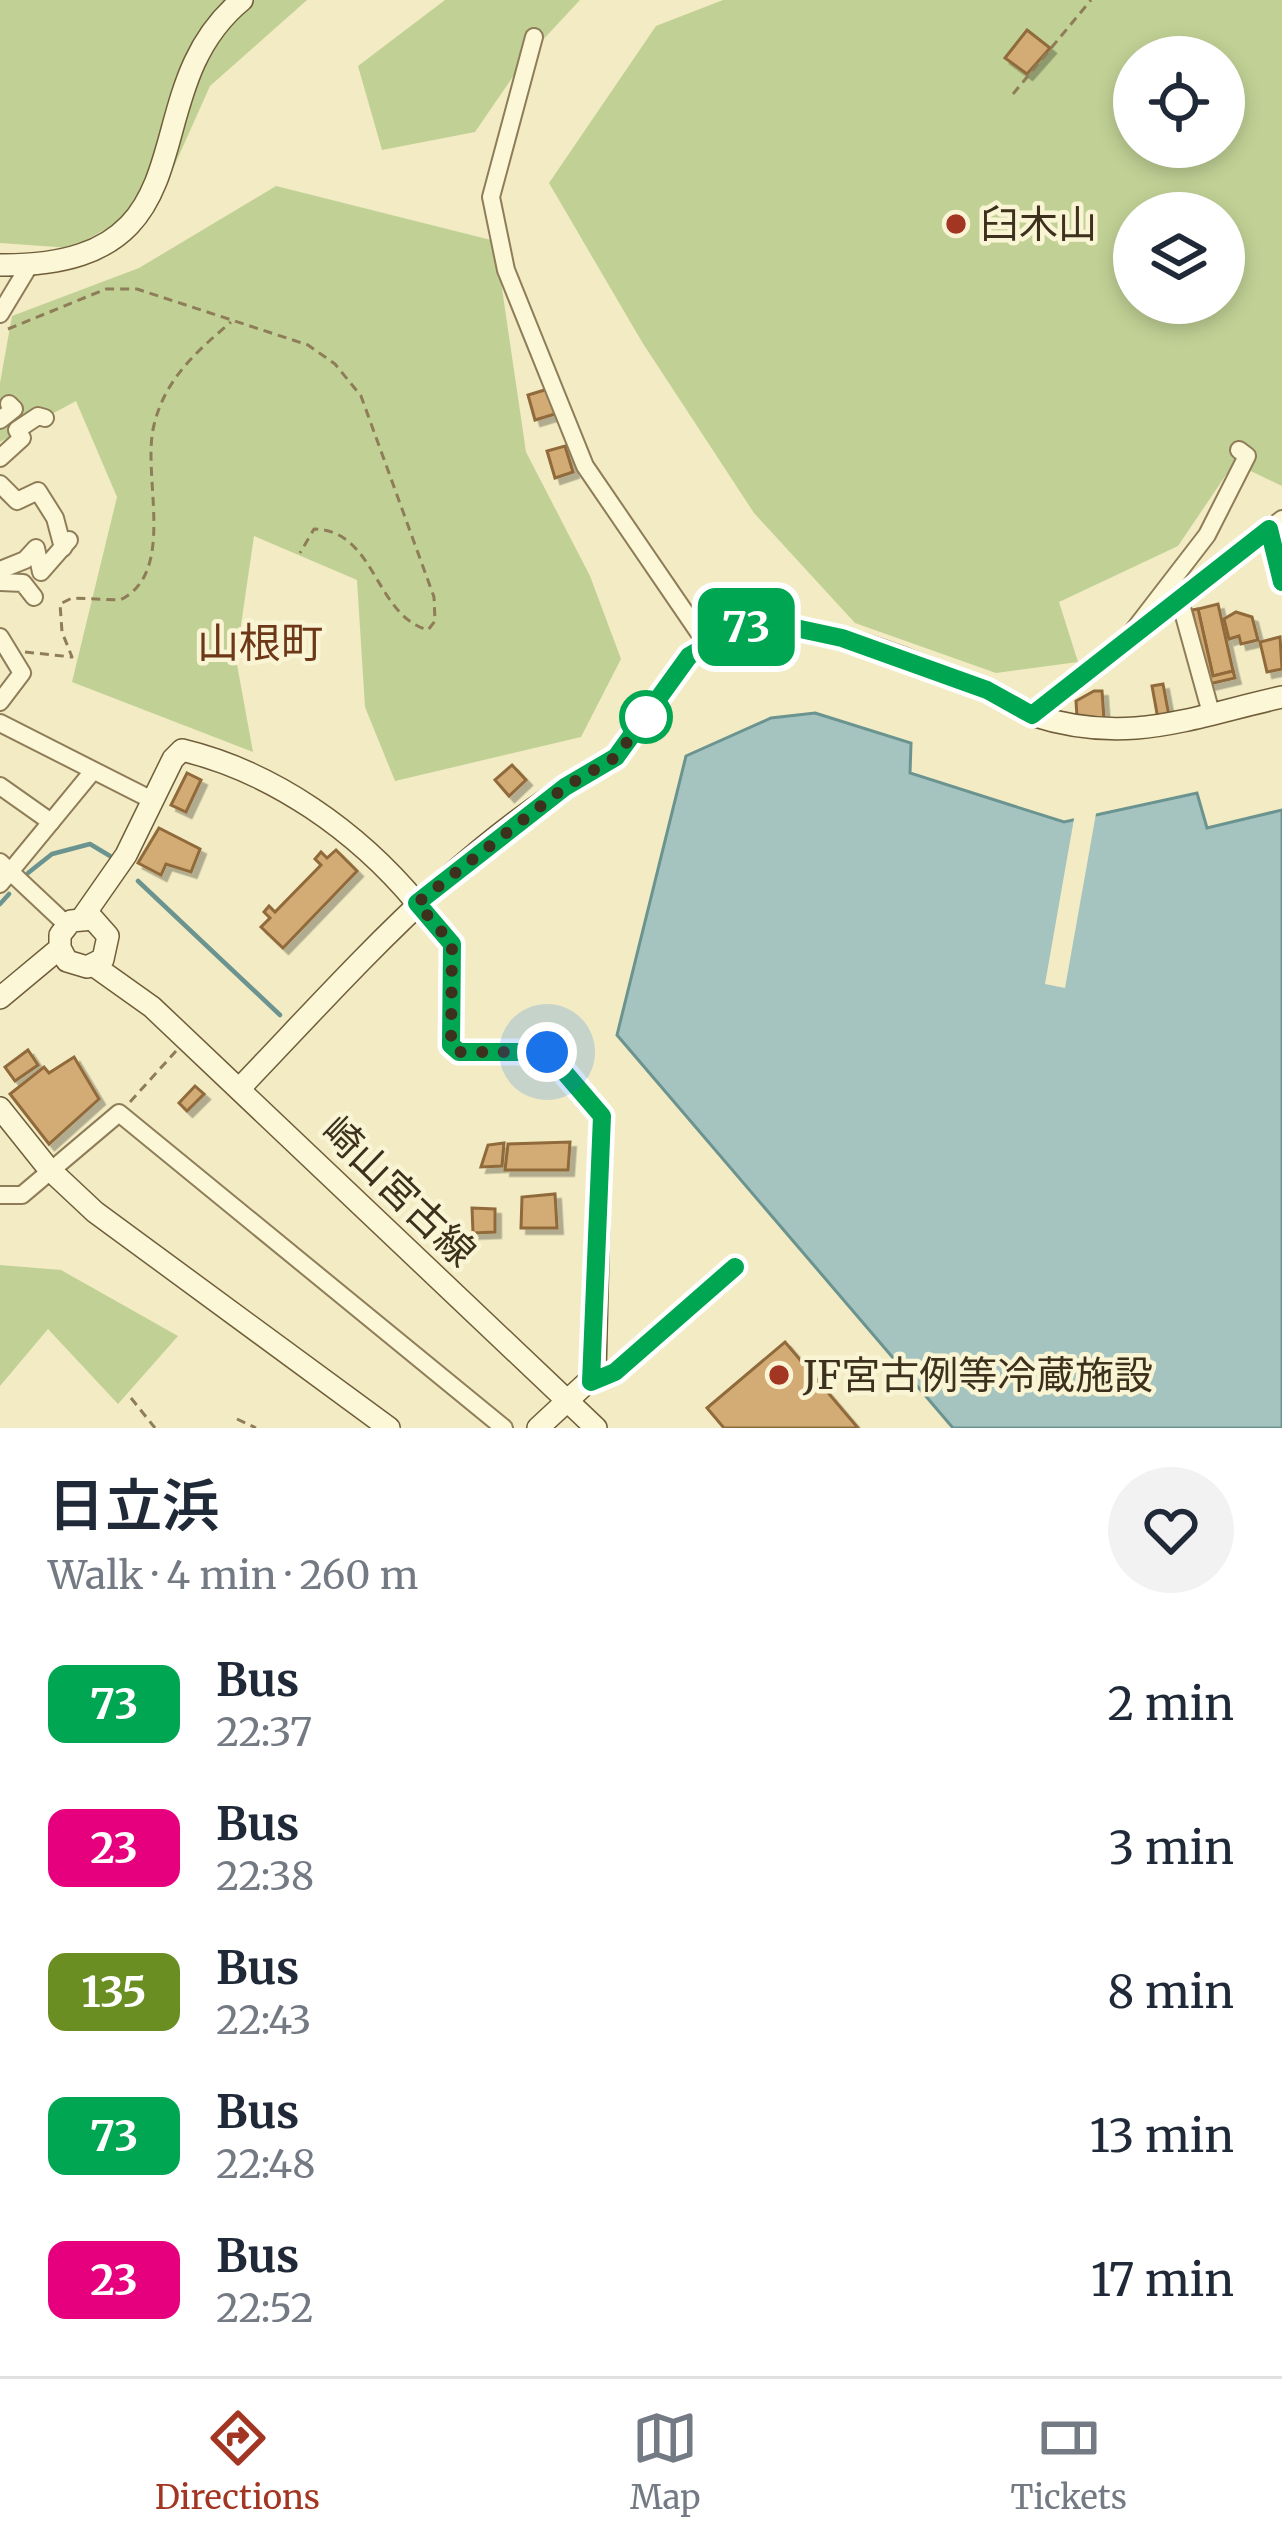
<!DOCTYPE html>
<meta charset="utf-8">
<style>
:root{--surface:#fff;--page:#f2f2f3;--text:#1f2937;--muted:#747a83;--line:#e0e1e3;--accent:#a33622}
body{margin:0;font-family:Merriweather,"Noto Sans JP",serif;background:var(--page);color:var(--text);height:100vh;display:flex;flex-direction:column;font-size:45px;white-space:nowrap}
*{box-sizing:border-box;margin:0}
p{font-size:39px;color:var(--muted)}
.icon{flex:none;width:66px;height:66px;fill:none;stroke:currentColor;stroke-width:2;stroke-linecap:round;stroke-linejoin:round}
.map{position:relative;height:1428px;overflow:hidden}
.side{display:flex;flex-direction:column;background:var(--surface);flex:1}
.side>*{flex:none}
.badge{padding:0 24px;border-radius:18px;font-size:42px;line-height:78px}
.tools{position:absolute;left:1113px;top:36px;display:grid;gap:24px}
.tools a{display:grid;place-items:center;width:132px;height:132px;border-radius:50%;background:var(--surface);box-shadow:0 6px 18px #0003;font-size:60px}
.you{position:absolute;width:60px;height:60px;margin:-30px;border:9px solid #fff;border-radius:50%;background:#1a73e8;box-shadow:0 0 0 18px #1a73e833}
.map>.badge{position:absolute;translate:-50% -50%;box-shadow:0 0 0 6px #fff}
.round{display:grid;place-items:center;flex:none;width:126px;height:126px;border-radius:63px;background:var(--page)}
.summary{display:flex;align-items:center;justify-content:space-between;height:204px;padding:0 48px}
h1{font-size:57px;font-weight:600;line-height:90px}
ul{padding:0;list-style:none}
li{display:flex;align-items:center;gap:36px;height:144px;padding:0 48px}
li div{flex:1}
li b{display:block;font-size:45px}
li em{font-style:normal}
li .badge{min-width:132px;font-weight:700;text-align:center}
.menu{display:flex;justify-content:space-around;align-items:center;height:168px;border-top:3px solid var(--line);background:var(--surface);font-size:33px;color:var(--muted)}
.menu a{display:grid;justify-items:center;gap:6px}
.menu .current{color:var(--accent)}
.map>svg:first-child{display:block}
.green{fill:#c1d195;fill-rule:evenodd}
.water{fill:#a5c4c0;stroke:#6b9490;stroke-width:3}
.pier{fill:#f2ebc3}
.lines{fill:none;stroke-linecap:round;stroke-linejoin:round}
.stream{stroke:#6b9490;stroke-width:4.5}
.building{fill:#d3ac75;stroke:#906a3b;stroke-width:3;filter:url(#shadow)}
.lane-casing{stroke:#8e7d58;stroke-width:10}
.street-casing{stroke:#8e7d58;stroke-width:20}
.secondary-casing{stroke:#705e3b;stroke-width:24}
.path{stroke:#8e7d58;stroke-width:3;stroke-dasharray:9 6;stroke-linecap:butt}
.lane{stroke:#fcf7d7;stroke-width:8}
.street{stroke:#fcf7d7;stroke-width:16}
.secondary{stroke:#fcf7d7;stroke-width:21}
.line-casing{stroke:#fff;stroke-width:27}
.line{stroke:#00a651;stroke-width:18}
.walk{stroke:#3d311d;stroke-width:12;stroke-dasharray:0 21.6}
.poi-dot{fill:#a33622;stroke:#f9f4d3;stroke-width:4.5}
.stop-dot{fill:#fff;stroke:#00a651;stroke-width:6}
.labels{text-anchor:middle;stroke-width:9;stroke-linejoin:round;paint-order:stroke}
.poi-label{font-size:39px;fill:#3d311d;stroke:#f9f4d3;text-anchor:start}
.street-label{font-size:39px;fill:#3d311d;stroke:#f9f4d3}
.neighbourhood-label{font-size:42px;fill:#6d3818;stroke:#f9f4d3}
</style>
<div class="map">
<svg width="1282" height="1428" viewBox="0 0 1282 1428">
<defs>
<filter id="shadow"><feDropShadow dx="5.5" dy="5.5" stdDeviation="0" flood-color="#0004"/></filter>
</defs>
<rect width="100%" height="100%" fill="#f2ebc3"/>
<!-- green -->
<g class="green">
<polygon points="0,0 307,0 210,86 159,200 71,248 0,243"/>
<polygon points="445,0 580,0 525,59 475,132 382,150 358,66"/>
<path d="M723 0H1282V486L1234 463 1178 546 1059 602 1078 662 996 673 855 623 754 513 642 342 549 183 656 26ZM1134 57H1224V147H1134ZM1134 213H1224V303H1134Z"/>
<polygon points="276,186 495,241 526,452 590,576 621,659 581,737 395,781 365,707 357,580 254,536 236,659 253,752 72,682 117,497 76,401 0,442 0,383 12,316 139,268"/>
<polygon points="0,1265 61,1270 178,1336 118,1404 48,1329 0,1386"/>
</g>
<!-- water -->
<polygon class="water" points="815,713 911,743 910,773 1064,822 1197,793 1207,828 1282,810 1282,1428 953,1428 617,1035 686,756 771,718"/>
<!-- pier -->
<polygon class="pier" points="1097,808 1065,988 1045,984 1075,813"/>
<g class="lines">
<!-- stream -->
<g class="stream">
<polyline points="28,873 52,854 90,844 110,856"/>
<polyline points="138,881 280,1015"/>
<polyline points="0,904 9,894"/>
</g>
</g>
<!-- building -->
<g class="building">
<polygon points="1027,30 1050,48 1027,74 1005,58"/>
<polygon points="548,389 555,414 535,420 528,395"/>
<polygon points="565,446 573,472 555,478 547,451"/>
<polygon points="1218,604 1233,671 1213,676 1198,609"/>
<polygon points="1198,609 1213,676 1233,671 1235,678 1209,684 1192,610"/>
<polygon points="1236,612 1252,617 1258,640 1241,644 1239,636 1229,639 1224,619"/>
<polygon points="1280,637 1282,669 1267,672 1260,642"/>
<polygon points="1163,684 1169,716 1158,719 1152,686"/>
<polygon points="1094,691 1102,691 1104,719 1077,717 1076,701"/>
<polygon points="512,765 526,780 509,796 495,780"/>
<polygon points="187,773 201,780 186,812 171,805"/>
<polygon points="159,828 200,849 191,872 166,864 161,875 138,863"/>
<polygon points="336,850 357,871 283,948 261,927 270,918 264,912 269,906 275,912 321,865 315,859 321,852 327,858"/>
<polygon points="28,1050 38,1065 15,1081 5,1067"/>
<polygon points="74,1057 99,1099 49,1144 10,1094 44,1067 49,1073"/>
<polygon points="195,1086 204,1094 187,1111 179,1103"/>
<polygon points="570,1142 568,1170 505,1170 508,1144"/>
<polygon points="504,1143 502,1166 481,1167 488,1145"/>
<polygon points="555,1194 557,1228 521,1228 522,1197"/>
<polygon points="472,1208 495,1209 495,1232 473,1233"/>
<polygon points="785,1342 858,1428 724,1428 707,1408"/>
</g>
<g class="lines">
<!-- lane casing -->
<g class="lane-casing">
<polyline id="lane" points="598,1379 615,1372 735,1266"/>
</g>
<!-- street casing -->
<g class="street-casing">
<g id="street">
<polyline points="534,37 491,197 506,270 585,466 706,643"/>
<polyline points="0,314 29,266"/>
<polyline points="0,420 14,409 9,404"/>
<polyline points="0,458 22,438 17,430 38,416 45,418"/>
<polyline points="0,484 17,501 38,491 55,518 63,548"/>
<polyline points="1269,529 1282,582"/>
<polyline points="0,570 25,560 36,548 41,572 69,540"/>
<polyline points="0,582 23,583 34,597"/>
<polyline points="1180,601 1211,713"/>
<polyline points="1133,631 1207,535 1247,456 1239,450"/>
<polyline points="0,637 22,673 0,702"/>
<polyline points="0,723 152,800"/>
<path d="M616 757C644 725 662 680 693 652 713 635 744 623 770 624 843 625 968 679 1032 715L1282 519"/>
<polyline points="0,786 51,822"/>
<polyline points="0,862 67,925"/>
<polyline points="0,884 93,771"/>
<polyline points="417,903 452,944 451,1045 459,1051 546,1052 601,1116"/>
<polyline points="0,1195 22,1195 119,1113 504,1428"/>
</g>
</g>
<!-- secondary casing -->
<g class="secondary-casing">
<g id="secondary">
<path d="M0 265C221 267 127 94 242 0"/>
<path d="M1032 715C1128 746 1188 718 1282 697"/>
<path d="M82 918 126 855 173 759 182 750C274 772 358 832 417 903"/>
<polyline points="93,965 152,1007 596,1428"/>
<polyline points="0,998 60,948 60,935 71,921 93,919 108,936 103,959 87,967 67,961 60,948"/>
<path d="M239 1089C355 968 467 837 616 757"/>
<polyline points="0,1108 48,1168 95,1212 389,1428"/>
<polyline points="538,1428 595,1375 601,1116"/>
</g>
</g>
<!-- path -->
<g class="path">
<polyline points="1013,94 1091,0"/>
<path d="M8 329 106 289H137L308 345 335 364 361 396 434 597 435 621 428 630C374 615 376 530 314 529L300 553"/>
<path d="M25 652 72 657 62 632 60 604 72 598 120 600C178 572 141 475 154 425 165 379 197 351 231 322"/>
<polyline points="130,1102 176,1051"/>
<polyline points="131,1398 155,1428"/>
<polyline points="237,1419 256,1428"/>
</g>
<!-- lane -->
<use href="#lane" class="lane"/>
<!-- street -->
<use href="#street" class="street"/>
<!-- secondary -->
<use href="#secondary" class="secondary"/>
</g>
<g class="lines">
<!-- line casing -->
<g class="line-casing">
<polyline id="line" points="735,1267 615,1372 591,1382 602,1116 547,1052 459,1052 451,1045 452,944 417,903 565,787 616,757 689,656 737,628 777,624 842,638 987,690 1032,715 1269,529 1282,582"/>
</g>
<!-- line -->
<use href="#line" class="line"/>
<!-- walk -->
<polyline class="walk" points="547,1052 459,1052 451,1045 452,944 417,903 565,787 616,757 654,706 646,717"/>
</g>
<!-- markers -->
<g class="poi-dot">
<circle cx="956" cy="224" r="12"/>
<circle cx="779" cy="1375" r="12"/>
</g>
<circle class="stop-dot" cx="646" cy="717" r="24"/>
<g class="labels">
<!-- poi labels -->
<g class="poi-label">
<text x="980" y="238">臼木山</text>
<text x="803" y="1389">JF宮古例等冷蔵施設</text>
</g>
<!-- street labels -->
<g class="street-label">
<text transform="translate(399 1191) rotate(44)" y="14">崎山宮古線</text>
</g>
<!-- neighbourhood labels -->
<g class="neighbourhood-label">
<text x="260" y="658">山根町</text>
</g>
</g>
</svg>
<div class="tools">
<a><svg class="icon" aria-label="locate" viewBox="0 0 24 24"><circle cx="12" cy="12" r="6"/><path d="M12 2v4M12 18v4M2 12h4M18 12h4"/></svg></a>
<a><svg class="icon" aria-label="layers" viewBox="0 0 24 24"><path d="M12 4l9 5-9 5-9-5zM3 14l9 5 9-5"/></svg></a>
</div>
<div class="you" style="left:547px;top:1052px"></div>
<b class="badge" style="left:746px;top:627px;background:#00a651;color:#fff">73</b>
</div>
<section class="side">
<div class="summary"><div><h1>日立浜</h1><p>Walk · 4 min · 260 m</p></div><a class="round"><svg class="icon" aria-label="heart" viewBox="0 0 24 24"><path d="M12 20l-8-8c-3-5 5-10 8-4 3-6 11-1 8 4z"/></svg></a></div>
<ul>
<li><span class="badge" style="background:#00a651;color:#fff">73</span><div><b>Bus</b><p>22:37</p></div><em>2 min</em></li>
<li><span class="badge" style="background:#e6007e;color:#fff">23</span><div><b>Bus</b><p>22:38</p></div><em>3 min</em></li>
<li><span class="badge" style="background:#6b8e23;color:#fff">135</span><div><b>Bus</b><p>22:43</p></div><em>8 min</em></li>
<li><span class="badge" style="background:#00a651;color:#fff">73</span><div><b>Bus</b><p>22:48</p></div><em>13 min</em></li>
<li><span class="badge" style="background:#e6007e;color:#fff">23</span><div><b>Bus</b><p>22:52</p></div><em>17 min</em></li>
</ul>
</section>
<nav class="menu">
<a class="current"><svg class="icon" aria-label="directions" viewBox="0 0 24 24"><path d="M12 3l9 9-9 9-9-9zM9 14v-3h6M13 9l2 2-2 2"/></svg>Directions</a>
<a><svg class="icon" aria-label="map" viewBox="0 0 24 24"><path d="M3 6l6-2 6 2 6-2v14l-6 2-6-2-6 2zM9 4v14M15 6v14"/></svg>Map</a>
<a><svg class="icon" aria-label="tickets" viewBox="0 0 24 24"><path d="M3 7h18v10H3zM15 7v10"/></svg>Tickets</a>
</nav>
